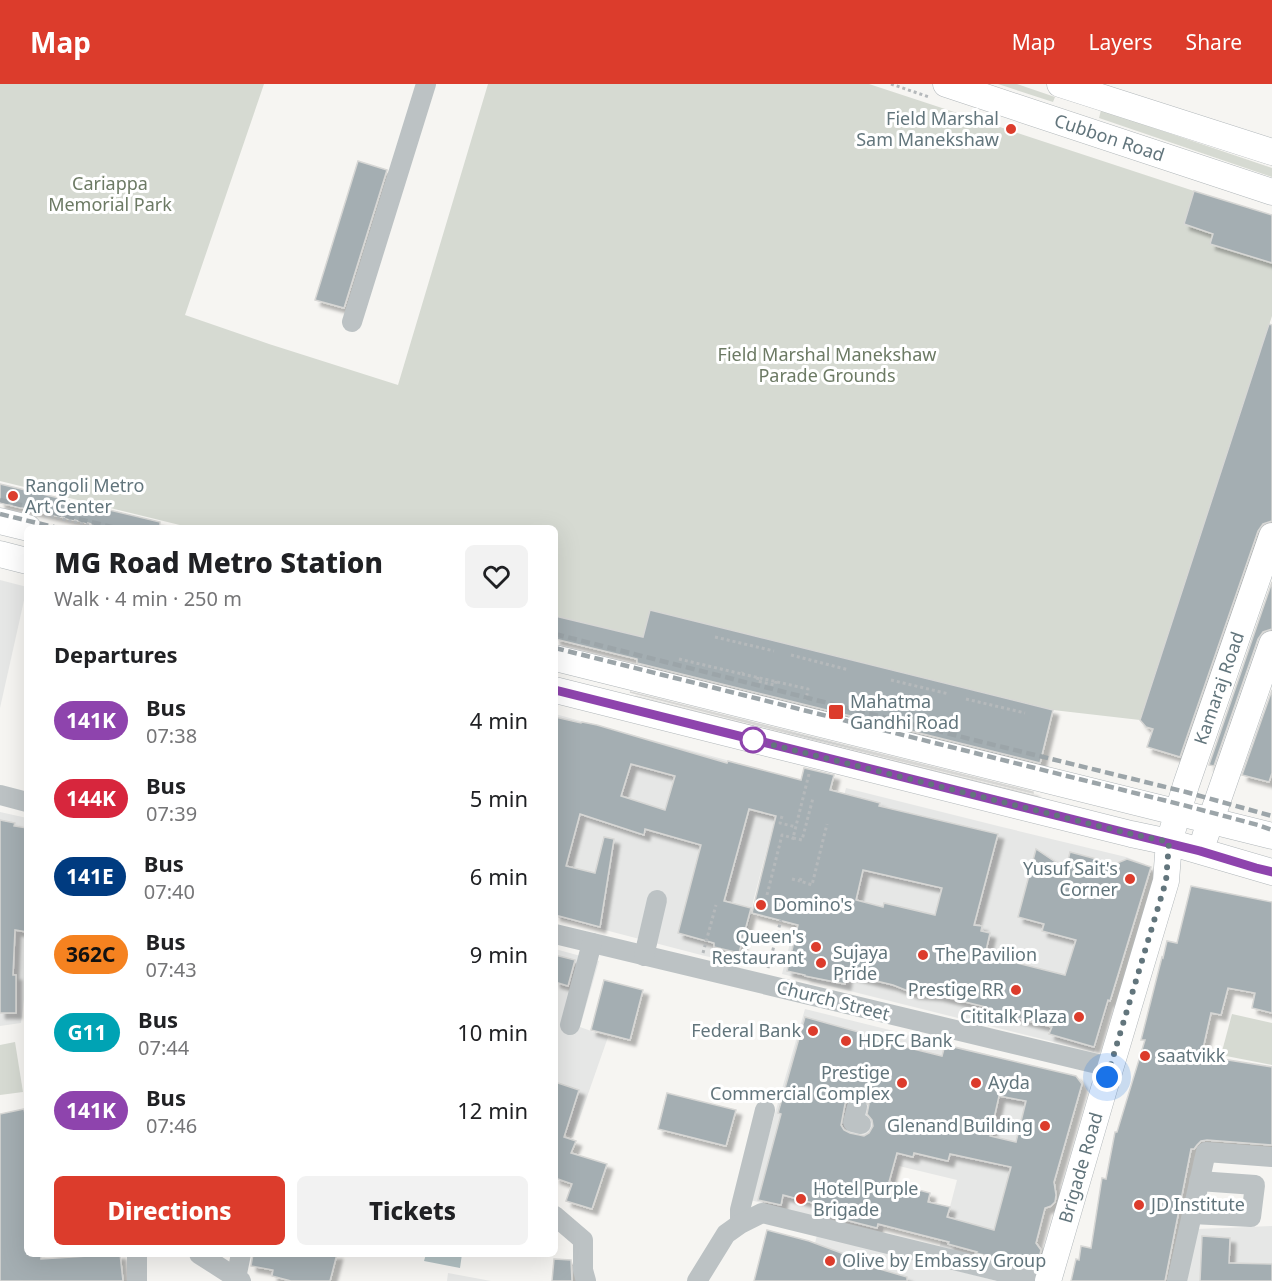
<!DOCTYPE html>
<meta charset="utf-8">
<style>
:root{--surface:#fff;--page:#f2f2f2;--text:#202124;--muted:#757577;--accent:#dc3c2c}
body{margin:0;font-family:"Noto Sans",sans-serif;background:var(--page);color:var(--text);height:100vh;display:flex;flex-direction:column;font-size:22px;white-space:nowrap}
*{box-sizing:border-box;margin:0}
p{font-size:20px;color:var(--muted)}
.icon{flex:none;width:33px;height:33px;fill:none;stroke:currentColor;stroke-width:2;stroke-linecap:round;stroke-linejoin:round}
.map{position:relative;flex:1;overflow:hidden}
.sheet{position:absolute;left:24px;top:441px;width:534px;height:732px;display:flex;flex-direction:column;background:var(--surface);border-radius:9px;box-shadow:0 6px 24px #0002}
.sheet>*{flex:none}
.badge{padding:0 12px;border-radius:20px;font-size:21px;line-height:39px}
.you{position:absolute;width:30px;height:30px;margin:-15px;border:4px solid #fff;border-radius:50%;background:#1a73e8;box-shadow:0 0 0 9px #1a73e833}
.map>.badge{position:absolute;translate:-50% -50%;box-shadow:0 0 0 3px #fff}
h2{padding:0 30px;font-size:22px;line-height:54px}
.round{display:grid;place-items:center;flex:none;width:63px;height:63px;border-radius:9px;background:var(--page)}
.headline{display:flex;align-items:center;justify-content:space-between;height:102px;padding:0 30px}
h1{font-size:28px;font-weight:800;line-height:45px}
.cta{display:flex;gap:12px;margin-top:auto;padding:12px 30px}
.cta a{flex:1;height:69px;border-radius:9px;background:var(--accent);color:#fff;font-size:24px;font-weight:800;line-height:69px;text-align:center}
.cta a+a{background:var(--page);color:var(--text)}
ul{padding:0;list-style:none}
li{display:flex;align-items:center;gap:18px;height:78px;padding:0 30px}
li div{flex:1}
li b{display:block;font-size:22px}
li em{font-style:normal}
li .badge{min-width:66px;font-weight:700;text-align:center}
header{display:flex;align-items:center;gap:36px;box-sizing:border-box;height:84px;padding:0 30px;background:var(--accent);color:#fff}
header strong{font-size:28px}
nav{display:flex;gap:33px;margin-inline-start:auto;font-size:21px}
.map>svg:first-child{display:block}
.built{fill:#e6e7e6}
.green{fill:#d6dad2}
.water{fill:#b3c2c4}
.building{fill:#a4aeb2;stroke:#d7d7d5;stroke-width:1.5;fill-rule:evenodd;filter:url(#shadow)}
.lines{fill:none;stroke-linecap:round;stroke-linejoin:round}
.major-casing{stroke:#b0b6b9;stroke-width:27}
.path{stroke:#b5b9bb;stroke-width:3;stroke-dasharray:3 3;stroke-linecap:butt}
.minor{stroke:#bcc2c4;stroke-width:20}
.major{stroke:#fff;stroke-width:26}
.rail{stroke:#9ca5a9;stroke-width:4.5;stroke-dasharray:9 4.5;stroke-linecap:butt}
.line-casing{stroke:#fff;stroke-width:14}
.line{stroke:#8e44ad;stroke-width:9}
.walk{stroke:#62757c;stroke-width:6;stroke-dasharray:0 10.8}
.poi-dot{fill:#dc3c2c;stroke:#fff;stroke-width:2}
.stop-dot{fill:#fff;stroke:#8e44ad;stroke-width:3}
.labels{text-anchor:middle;stroke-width:6;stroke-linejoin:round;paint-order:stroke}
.poi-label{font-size:18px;fill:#62757c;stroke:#fff;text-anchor:start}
.street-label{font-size:18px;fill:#62757c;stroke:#fff}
.park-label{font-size:18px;fill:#6c7a64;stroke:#fff}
</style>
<header>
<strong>Map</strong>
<nav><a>Map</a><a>Layers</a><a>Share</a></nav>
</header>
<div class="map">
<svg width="1272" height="1197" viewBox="0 0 1272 1197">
<defs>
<filter id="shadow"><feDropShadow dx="5.5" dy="5.5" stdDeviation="1.5" flood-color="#0004"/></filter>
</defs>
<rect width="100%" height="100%" fill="#f6f5f2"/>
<!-- built -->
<g class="built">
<polygon points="0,496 27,503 0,624"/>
<polygon points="555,630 786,692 753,818 752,829 738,879 705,872 555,833"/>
<polygon points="846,704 1002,743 1126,773 1145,780 1149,789 1094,968 782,890 795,840 811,843"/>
<polygon points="0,728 27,734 27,892 21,939 0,942"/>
<polygon points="555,865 599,877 580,943 608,953 573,1053 555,1047"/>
<polygon points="805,925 1076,992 1082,1000 1055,1094 1053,1095 1056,1111 1055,1118 1051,1122 1045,1124 1036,1160 1039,1162 1033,1182 939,1165 957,1096 899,1082 882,1150 750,1116"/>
<polygon points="1272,1142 1272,1197 1187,1197 1197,1145"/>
<polygon points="817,1151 997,1197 806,1197"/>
<polygon points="448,1189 491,1197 447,1197"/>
</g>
<!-- green -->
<g class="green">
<polygon points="0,0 264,0 185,231 269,260 398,301 488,0 869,0 1194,107 1184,140 1213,150 1210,160 1272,179 1272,232 1140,636 1053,626 651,527 643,553 555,532 555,444 192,444 0,397"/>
<polygon points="998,0 1017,0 1055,13 1053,18"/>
<polygon points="1101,26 1272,84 1272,93 1099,34"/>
<polygon points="1232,930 1272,939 1272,981 1221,971"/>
<polygon points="15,958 23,1008 0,1011 0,961"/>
</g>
<!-- water -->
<polygon class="water" points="426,1170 462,1170 460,1184 424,1177"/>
<!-- building -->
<g class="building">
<polygon points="358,77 387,86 344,224 315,216"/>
<polygon points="1194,107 1272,131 1272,179 1210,160 1213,150 1184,140"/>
<polygon points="1269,240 1272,241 1272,437 1263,440 1258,447 1180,673 1147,663 1153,645 1146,643 1140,636"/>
<polygon points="0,400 160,438 160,444 109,444 0,419"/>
<polygon points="1272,498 1272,545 1263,548 1258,555 1214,682 1209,681"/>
<polygon points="650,526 1053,626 1040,679 637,579 637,575 555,555 555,532 643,553"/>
<polygon points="1272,606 1272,689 1269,698 1242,691"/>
<polygon points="630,608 1033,708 1033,709 812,655"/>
<path d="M555 633 581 639 582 638 597 641 727 679 728 677 801 696 804 684 834 691 830 706 880 719 879 722 998 750 974 841 982 842 981 847 990 849 985 871 1065 891 1076 856 1042 847 1044 840 1018 833 1036 765 1066 785 1070 768 1115 780 1127 775 1151 783 1110 917 1108 916 1094 963 1049 950 1052 943 986 926V923L937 911 913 909 893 901 847 890 845 900 805 892V891L787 887 798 841 752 829 776 732 749 725 724 817 751 824 739 869 714 863V859L678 849 701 761 645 745 644 751 580 730 566 782 595 789 604 753 614 755 600 843 555 831ZM631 680 675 692 665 726 621 712ZM863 786 942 804 935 831 884 819 883 823 856 816Z"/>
<polygon points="0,736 15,739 14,742 27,744 27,848 15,846 13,891 16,891 16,929 0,929"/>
<polygon points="1191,802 1272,818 1272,929 1252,924 1255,909 1228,904 1221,931 1211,929 1202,969 1216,972 1216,974 1272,983 1272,1061 1207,1056 1201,1057 1197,1061 1194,1065 1191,1065 1165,1197 1071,1197 1076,1175 1079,1176 1081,1162 1091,1164 1102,1094 1106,1095 1115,1048 1117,1048 1145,956 1141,956 1162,873 1163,874 1167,857 1177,859"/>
<polygon points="555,871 575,876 568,902 555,898"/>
<polygon points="604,896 643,906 630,956 591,946"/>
<path d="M805 933 862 949 861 952 942 972 945 961 1076 992 1082 1000 1054 1098 1056 1111 1055 1118 1051 1122 1045 1124 1036 1159 1041 1166 1038 1179 1032 1183 976 1169 977 1168 948 1160 949 1158 878 1140 877 1144 822 1130 824 1122 783 1111 781 1121 758 1116 781 1030 778 1029ZM853 1012H861L866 1015 869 1020 867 1030 872 1036 873 1042 869 1049 864 1052 850 1049 844 1046 841 1041 845 1020 848 1015ZM999 1012 1026 1017 1016 1058 990 1052ZM897 1069 913 1073 914 1069 948 1077 950 1070 1011 1083 994 1146 947 1133 950 1123 928 1118 930 1109 889 1098Z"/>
<polygon points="555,998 579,1006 564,1053 576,1057 571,1069 607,1080 592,1125 566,1117 572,1100 555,1094"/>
<polygon points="667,1009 736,1026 726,1062 658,1045"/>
<polygon points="24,1025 27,1039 27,1170 41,1170 41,1175 120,1170 123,1197 0,1197 0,1030"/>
<polygon points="767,1146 809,1157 844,1170 842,1174 907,1193 907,1197 754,1197"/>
<polygon points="1202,1152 1230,1154 1229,1179 1272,1180 1272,1197 1200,1197"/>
<polygon points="253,1170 337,1170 330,1197 291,1197 272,1192 273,1186 251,1182"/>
<polygon points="554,1175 571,1176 572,1197 552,1197"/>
</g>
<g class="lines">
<!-- major casing -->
<g class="major-casing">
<g id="major">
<path id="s1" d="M946 0 1272 108"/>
<polyline points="1060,0 1272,68"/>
<polyline points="0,437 28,444"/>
<polyline points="0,470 27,477"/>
<polyline points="555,574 1272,752"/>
<polyline points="555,606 1131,750 1169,758 1272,788"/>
<polyline points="1205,753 1272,560"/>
<path id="s2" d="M1048 1197 1104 1005 1166 797 1169 758 1186 701 1272 452"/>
</g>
</g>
<!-- path -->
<g class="path">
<polyline points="891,0 929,13"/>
<polyline points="45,431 102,444"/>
<polyline points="715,553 774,567"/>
<polyline points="791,571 849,586"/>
<polyline points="679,575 742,590 743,588"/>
<polyline points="742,590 808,605 806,616"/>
<polyline points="758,593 757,597 775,601 776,597"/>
<polyline points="891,596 949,610"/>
<polyline points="966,615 1025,629"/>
<polyline points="809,690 793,754 802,756 813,714"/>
<polyline points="782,732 780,739 796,743"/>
<polyline points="801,794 800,797 812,801 827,740"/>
<polyline points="792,795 800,797"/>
<polyline points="767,811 782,751 793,754 792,757"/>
<polyline points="703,869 716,821"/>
<polyline points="768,884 781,836"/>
</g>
<!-- minor -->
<g class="minor">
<polyline points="352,238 426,0"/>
<polyline points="0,711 27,718"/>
<polyline points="555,850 1110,983"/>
<polyline points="644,872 657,816"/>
<polyline points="570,941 592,859"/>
<polyline points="857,1023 853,1038 861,1040"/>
<polyline points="1192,1130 1251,1133 1255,1101 1199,1097"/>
<polyline points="555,1132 583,1156 583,1186 586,1197"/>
<polyline points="740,1140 740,1126 765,1026"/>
<polyline points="137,1170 137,1197"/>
<polyline points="199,1170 241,1197"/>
<polyline points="236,1194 241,1170"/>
<polyline points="697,1197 726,1150 740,1140 762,1129 1039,1197"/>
<polyline points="1177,1197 1206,1068 1272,1073"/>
</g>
<!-- major -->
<use href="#major" class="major"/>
<!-- rail -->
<g class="rail">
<polyline points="0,416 116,444"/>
<polyline points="0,430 58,444"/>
<polyline points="555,550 974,656 1186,708 1272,732"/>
<polyline points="555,564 1183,721 1258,741 1272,746"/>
</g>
</g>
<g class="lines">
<!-- line casing -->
<g class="line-casing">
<polyline id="line" points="555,606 1131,750 1200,767 1256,784 1272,788"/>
</g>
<!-- line -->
<use href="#line" class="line"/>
<!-- walk -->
<polyline class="walk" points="753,656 1131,750 1169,758 1166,797 1107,993"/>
</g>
<!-- markers -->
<g class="poi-dot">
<circle cx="1011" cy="45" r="6"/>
<circle cx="13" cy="412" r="6"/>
<rect x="828" y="620" width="16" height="16" rx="3"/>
<circle cx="1130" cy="795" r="6"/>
<circle cx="761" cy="821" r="6"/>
<circle cx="816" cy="863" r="6"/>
<circle cx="923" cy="871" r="6"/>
<circle cx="821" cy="879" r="6"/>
<circle cx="1016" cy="906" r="6"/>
<circle cx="1079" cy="933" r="6"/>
<circle cx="813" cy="947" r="6"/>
<circle cx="846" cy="957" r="6"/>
<circle cx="1145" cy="972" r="6"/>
<circle cx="902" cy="999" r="6"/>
<circle cx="976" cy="999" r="6"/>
<circle cx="1045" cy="1042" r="6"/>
<circle cx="801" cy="1115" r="6"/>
<circle cx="1139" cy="1121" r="6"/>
<circle cx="830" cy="1177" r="6"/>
</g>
<circle class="stop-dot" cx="753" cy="656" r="12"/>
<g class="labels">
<!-- poi labels -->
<g class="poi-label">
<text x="999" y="41" text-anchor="end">Field Marshal<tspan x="999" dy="21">Sam Manekshaw</tspan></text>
<text x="25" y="408">Rangoli Metro<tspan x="25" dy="21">Art Center</tspan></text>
<text x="850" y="624">Mahatma<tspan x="850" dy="21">Gandhi Road</tspan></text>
<text x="1118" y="791" text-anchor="end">Yusuf Sait's<tspan x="1118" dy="21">Corner</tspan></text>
<text x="773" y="827">Domino's</text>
<text x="804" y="859" text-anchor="end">Queen's<tspan x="804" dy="21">Restaurant</tspan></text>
<text x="833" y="875">Sujaya<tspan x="833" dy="21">Pride</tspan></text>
<text x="935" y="877">The Pavilion</text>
<text x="1004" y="912" text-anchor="end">Prestige RR</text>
<text x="1067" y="939" text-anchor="end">Cititalk Plaza</text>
<text x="801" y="953" text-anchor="end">Federal Bank</text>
<text x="858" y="963">HDFC Bank</text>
<text x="1157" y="978">saatvikk</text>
<text x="890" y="995" text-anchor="end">Prestige<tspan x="890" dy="21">Commercial Complex</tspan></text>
<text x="988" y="1005">Ayda</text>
<text x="1033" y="1048" text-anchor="end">Glenand Building</text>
<text x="813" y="1111">Hotel Purple<tspan x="813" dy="21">Brigade</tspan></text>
<text x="1151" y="1127">JD Institute</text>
<text x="842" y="1183">Olive by Embassy Group</text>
</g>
<!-- street labels -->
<g class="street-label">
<text dy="6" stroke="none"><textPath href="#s1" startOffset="172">Cubbon Road</textPath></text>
<text dy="6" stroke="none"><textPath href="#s2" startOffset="618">Kamaraj Road</textPath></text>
<text transform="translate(833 917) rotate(14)" y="6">Church Street</text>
<text dy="6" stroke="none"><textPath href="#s2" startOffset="118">Brigade Road</textPath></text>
</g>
<!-- park labels -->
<g class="park-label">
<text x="110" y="106">Cariappa<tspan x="110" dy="21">Memorial Park</tspan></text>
<text x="827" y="277">Field Marshal Manekshaw<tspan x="827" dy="21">Parade Grounds</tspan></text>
</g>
</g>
</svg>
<div class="you" style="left:1107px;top:993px"></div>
<section class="sheet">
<div class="headline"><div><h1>MG Road Metro Station</h1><p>Walk · 4 min · 250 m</p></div><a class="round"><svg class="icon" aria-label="heart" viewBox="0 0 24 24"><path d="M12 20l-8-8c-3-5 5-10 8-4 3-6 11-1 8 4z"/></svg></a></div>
<h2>Departures</h2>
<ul>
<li><span class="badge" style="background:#8e44ad;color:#fff">141K</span><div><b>Bus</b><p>07:38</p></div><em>4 min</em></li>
<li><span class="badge" style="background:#d7263d;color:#fff">144K</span><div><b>Bus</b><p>07:39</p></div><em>5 min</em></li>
<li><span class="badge" style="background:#003b80;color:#fff">141E</span><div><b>Bus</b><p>07:40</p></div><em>6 min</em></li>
<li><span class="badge" style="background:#f58220;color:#111">362C</span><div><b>Bus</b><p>07:43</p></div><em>9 min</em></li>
<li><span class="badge" style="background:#00a3b4;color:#fff">G11</span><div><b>Bus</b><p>07:44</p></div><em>10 min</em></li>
<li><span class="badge" style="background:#8e44ad;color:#fff">141K</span><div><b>Bus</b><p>07:46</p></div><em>12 min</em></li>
</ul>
<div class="cta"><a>Directions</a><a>Tickets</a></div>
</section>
</div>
